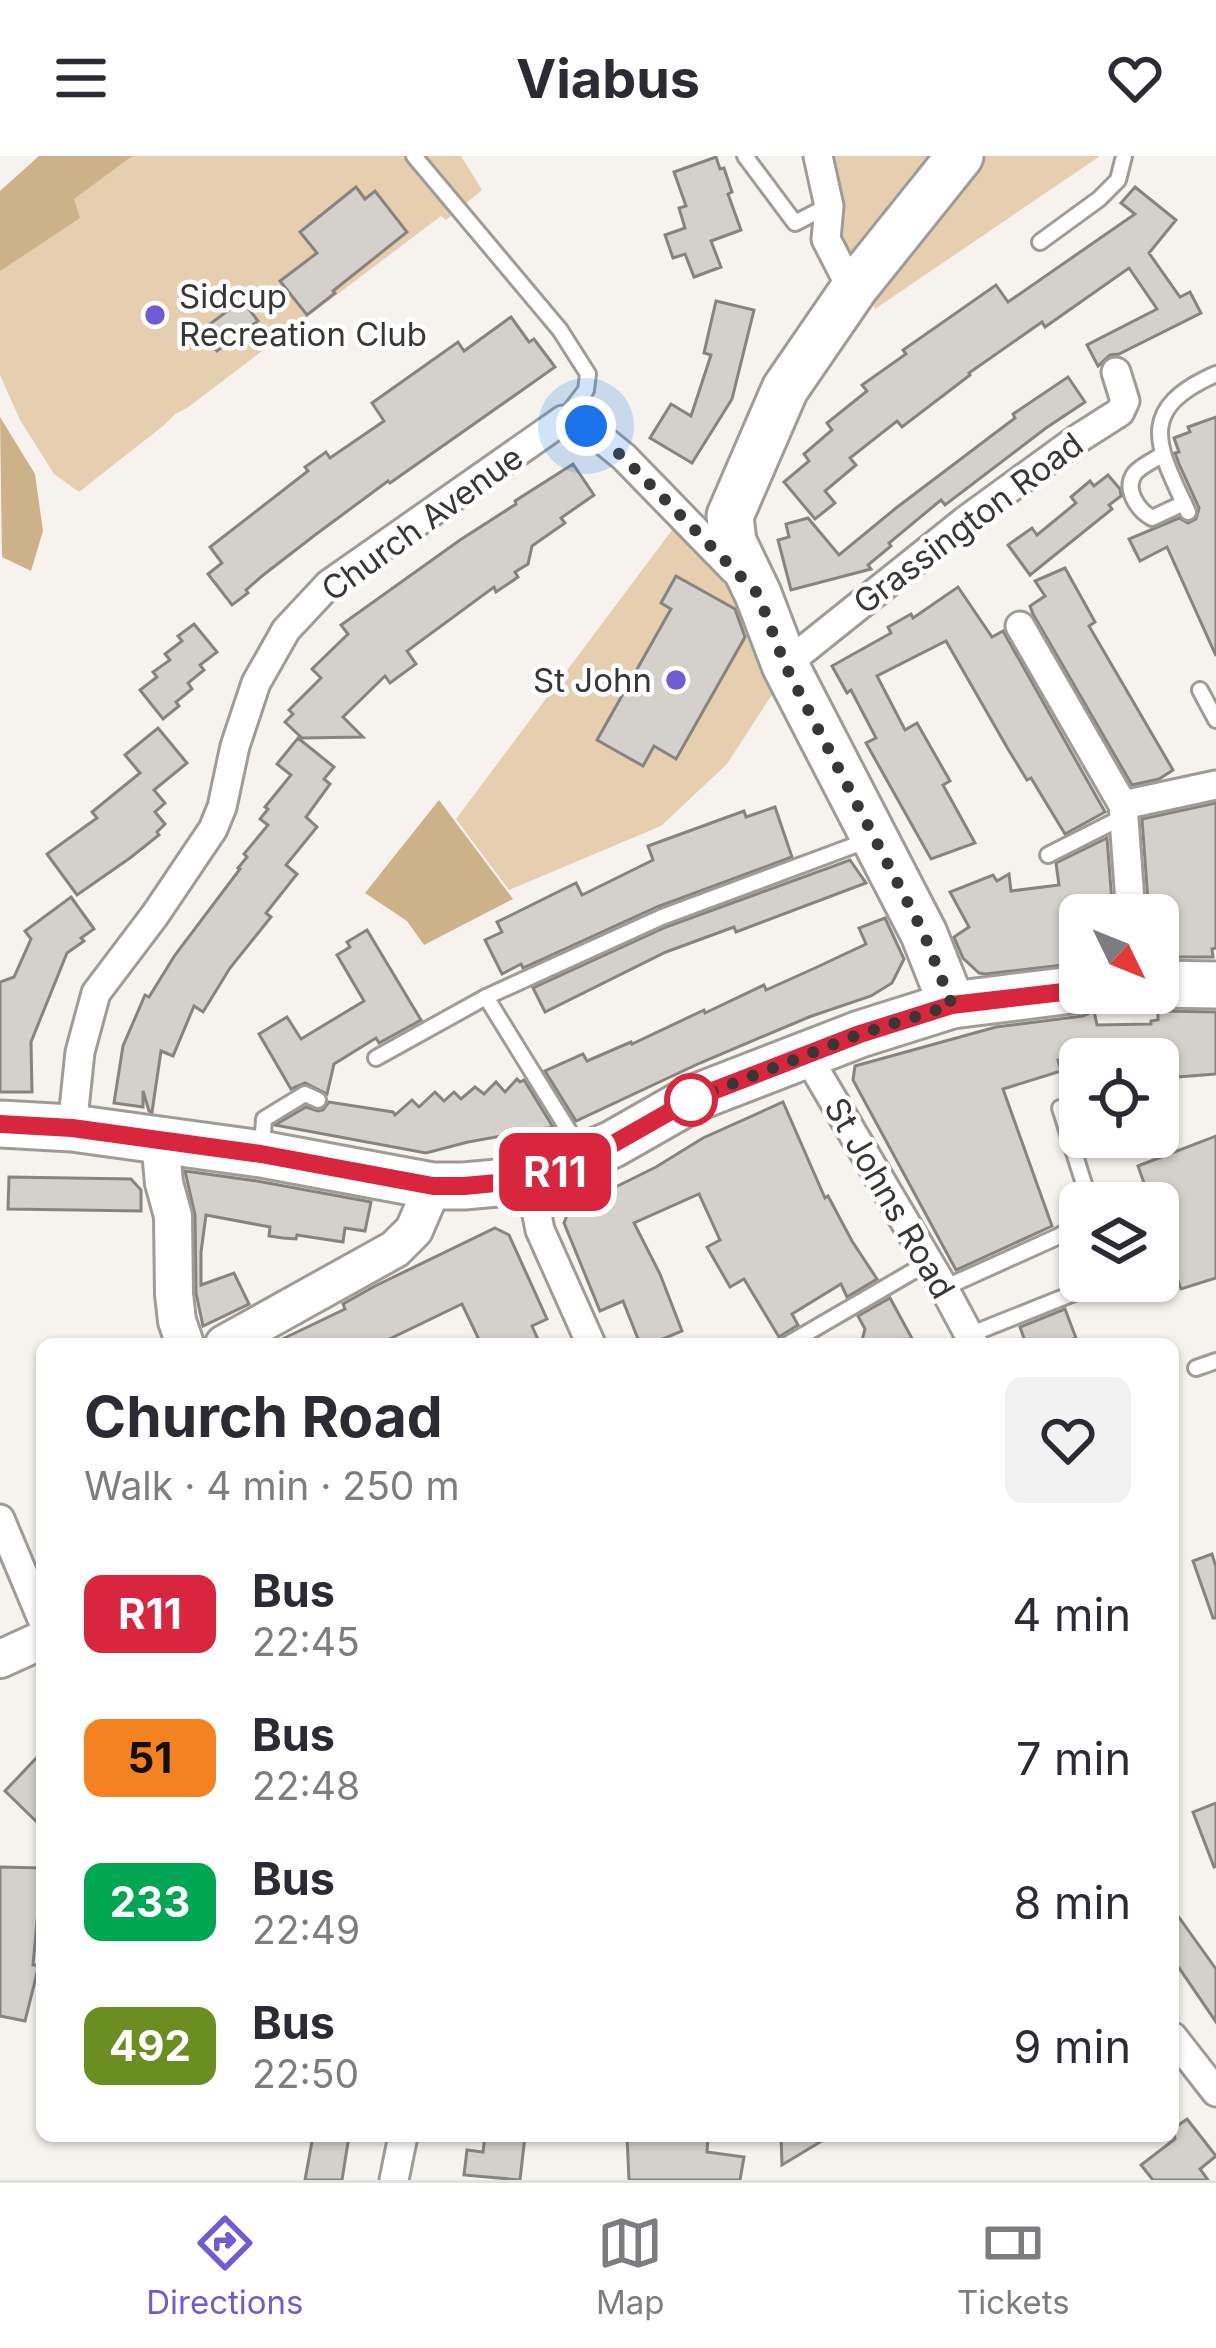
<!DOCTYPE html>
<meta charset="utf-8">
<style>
:root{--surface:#fff;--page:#f2f2f3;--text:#2b2b33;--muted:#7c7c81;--line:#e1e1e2;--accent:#705bd5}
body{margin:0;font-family:Inter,sans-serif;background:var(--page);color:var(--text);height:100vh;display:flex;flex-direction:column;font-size:45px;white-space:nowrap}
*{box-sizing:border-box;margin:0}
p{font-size:39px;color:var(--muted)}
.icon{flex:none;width:66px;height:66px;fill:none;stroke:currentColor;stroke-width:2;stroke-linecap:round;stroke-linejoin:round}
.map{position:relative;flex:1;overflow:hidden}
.side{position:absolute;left:36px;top:1182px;width:1143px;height:804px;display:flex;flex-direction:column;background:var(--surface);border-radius:18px;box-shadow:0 3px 9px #0004}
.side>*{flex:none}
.badge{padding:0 24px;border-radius:18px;font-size:42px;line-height:78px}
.needle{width:78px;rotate:133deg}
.buttons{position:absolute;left:1059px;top:738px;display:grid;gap:24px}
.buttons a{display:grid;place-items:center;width:120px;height:120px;border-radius:18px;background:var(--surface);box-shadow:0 3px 9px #0004;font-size:60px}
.you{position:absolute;width:60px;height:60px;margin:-30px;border:9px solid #fff;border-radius:50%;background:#1a73e8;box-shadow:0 0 0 18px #1a73e833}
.map>.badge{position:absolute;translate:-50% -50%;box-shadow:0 0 0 6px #fff}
.round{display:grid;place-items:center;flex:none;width:126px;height:126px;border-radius:18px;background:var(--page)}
.summary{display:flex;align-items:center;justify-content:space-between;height:204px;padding:0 48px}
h1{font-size:57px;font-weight:700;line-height:90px}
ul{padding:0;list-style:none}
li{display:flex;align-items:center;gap:36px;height:144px;padding:0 48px}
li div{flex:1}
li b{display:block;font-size:45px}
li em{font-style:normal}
li .badge{min-width:132px;font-weight:700;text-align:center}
header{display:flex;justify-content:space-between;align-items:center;height:156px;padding:0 48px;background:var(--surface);font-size:54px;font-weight:700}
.tabs{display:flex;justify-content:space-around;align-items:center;height:168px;border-top:3px solid var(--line);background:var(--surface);font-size:33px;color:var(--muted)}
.tabs a{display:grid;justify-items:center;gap:6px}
.tabs .selected{color:var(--accent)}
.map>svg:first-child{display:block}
.green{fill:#e5cfaf}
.forest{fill:#cdb289}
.building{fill:#d4d0cb;stroke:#878480;stroke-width:3}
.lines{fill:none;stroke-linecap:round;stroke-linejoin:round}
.service-casing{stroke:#9f9c97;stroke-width:20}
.minor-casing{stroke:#9f9c97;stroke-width:33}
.tertiary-casing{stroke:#9f9c97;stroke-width:42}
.primary-casing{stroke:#9f9c97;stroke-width:51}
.service{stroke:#fff;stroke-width:14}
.minor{stroke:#fff;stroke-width:27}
.tertiary{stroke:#fff;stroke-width:36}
.primary{stroke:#fff;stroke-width:45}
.line-casing{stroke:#fff;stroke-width:27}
.line{stroke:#d7263d;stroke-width:18}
.walk{stroke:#393736;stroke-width:12;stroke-dasharray:0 21.6}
.poi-dot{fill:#705bd5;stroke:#fff;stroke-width:4.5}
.stop-dot{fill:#fff;stroke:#d7263d;stroke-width:6}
.labels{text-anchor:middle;stroke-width:9;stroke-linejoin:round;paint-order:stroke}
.poi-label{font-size:33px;fill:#393736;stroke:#fff;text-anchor:start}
.street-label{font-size:33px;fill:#393736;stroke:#fff}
</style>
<header><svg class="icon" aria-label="menu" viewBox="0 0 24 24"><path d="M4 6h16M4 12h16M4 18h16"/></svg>Viabus<svg class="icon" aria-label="heart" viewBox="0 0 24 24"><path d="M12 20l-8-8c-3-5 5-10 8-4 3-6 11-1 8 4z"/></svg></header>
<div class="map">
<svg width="1216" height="2024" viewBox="0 0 1216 2024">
<rect width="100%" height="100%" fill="#f6f3ee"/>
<!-- green -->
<g class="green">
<polygon points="113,0 461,0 482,34 446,64 441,60 187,252 175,258 163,270 79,336 54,318 20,264 0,219 0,99"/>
<polygon points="822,0 1100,0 875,153 864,121 855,131"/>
<polygon points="675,370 723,412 777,531 727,608 661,670 509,734 456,663"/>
</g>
<!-- forest -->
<g class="forest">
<polygon points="39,0 132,0 74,43 80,62 0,115 0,35"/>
<polygon points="0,261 35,318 43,375 31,415 2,401"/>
<polygon points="439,644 513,743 424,789 407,765 365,737"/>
</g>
<!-- building -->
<g class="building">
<polygon points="716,1 720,13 724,12 732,36 728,38 741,74 711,85 721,111 694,121 685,98 673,102 665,79 685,72 679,52 686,50 674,16"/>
<polygon points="356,31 365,43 375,35 407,76 333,135 335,137 307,159 280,125 317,97 300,76"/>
<polygon points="1135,31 1176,64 1149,97 1180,141 1190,136 1201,157 1119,198 1110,199 1098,210 1087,189 1157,153 1129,112 1045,171 1042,166 969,217 970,219 902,271 897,265 850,302 856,309 825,335 835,347 815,363 784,326 809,305 804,298 832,274 827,267 867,235 862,229 906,198 903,194 996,129 1008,146 1135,58 1121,47"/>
<polygon points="242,144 258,165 217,195 202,174"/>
<polygon points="716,145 754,154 732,243 692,307 650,282 671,248 691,260 711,199 704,197"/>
<polygon points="511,161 529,186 534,183 555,211 390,327 388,325 315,379 262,420 246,434 248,437 232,449 208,418 222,407 210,391 308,315 305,311 326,296 330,302 384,265 372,247 458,186 464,195"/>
<polygon points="1068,221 1085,246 1046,272 945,349 941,344 889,387 891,390 868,409 871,413 791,434 778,384 789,381 786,368 808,362 839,399 896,352 1015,262 1013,258"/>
<polygon points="1216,261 1216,500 1167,391 1140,405 1129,383 1179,362 1188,367 1196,363 1199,352 1179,308 1175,297 1179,296 1174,282 1190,276 1188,271"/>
<polygon points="573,308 594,339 561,362 565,367 532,390 528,408 515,416 518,421 496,436 494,431 407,495 416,508 390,527 385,520 343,561 363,581 302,582 285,566 293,558 289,554 321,522 312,513 348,478 341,469 460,384 516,348 515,345"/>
<polygon points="1108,319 1120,333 1121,340 1109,349 1112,353 1030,419 1008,389 1032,372 1037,379 1076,347 1071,341 1090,325 1094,330"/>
<polygon points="1065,412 1095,466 1089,470 1173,614 1159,623 1132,629 1033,458 1030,450 1045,440 1035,425"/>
<polygon points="676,420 735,453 745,481 676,603 654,590 643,610 597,584 671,453 661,447"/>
<polygon points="958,431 992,481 1003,475 1105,656 1065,678 1031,622 1027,624 1008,593 946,485 877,520 905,574 917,567 950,625 943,629 975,687 931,703 866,587 876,582 851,534 847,537 832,510 891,477 888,471 911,458 913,462"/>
<polygon points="194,468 217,496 200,509 204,514 188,527 192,533 176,546 179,550 163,563 140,534 157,521 153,516 170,504 165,498 182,485 178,480"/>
<polygon points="158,572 187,607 154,634 165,647 155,656 165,668 157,676 159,679 130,702 77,739 47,698 97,662 92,656 140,617 125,599"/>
<polygon points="298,582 334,611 324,623 330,628 306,661 317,671 286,709 297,718 266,757 271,761 230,812 203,856 194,850 173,900 161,895 152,956 149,955 143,935 143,951 114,947 123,890 145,839 149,841 175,799 240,713 238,712 247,701 244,698 268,669 260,663 268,653 265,651 291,619 277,608"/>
<polygon points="1216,647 1216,792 1212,793 1213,801 1158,801 1158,759 1149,759 1142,663"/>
<polygon points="775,651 792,701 657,751 523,812 521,808 502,818 485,784 502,776 497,766 576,727 582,739 653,704 648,690 744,655 746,661"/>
<polygon points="1107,682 1113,759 1080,759 1080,807 985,818 979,817 963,802 954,781 969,771 950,736 993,719 997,725 1009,718 1011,735 1059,729 1056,707"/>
<polygon points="850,704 866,727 736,776 734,771 666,796 545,856 533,832 666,771"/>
<polygon points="71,741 94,773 81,782 84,785 67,797 31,886 32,936 0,936 0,826 14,821 31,783 25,775"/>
<polygon points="885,762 904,803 892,827 871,840 809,861 700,907 576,965 545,915 583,898 587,905 631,886 632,888 704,854 705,857 764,829 766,834 815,812 866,788 859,772"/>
<polygon points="367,774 421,864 379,887 376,882 334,908 327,938 305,927 291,933 259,878 287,861 301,883 364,845 337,799 350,791 347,786"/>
<polygon points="1094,855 1097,869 1151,868 1151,865 1158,864 1158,855 1216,856 1216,918 1178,921 1171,974 1158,973 1158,903 1105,903 1103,897 1058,904 1061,915 1003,933 1052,1070 956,1114 853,924 855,910 996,871 1083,860"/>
<polygon points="517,923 520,926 524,924 553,971 468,986 426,997 275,969 306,951 318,955 323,954 329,946 393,956 395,959 412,944 419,951 435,936 444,945 454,936 461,943 475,931 484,938 496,926 505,936"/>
<polygon points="783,946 825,1042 828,1040 852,1085 877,1123 847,1141 841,1128 792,1158 798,1169 779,1181 744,1123 730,1131 707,1091 720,1084 699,1038 634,1067 660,1118 682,1175 651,1188 640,1188 623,1145 600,1155 564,1067 569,1054 656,1011 703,982"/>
<polygon points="1216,980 1216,1122 1181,1133 1158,1067 1158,1047 1151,1047 1138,1010"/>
<polygon points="185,1015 257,1025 371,1046 365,1075 345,1072 343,1086 297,1079 296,1083 283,1082 269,1080 270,1071 206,1059 201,1096 201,1129 234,1117 249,1148 203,1170 196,1137 195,1059"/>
<polygon points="9,1021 131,1023 141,1034 141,1055 8,1053"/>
<polygon points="495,1072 509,1079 547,1163 532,1170 540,1188 481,1188 462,1148 379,1188 272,1188 345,1153 343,1148 375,1130"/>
<polygon points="890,1142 915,1188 861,1188 865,1173 858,1160"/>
<polygon points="1065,1153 1076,1182 1060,1188 1026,1188 1020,1171"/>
<polygon points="1212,1398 1216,1411 1216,1462 1213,1462 1193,1405"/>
<polygon points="42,1596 42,1671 5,1635"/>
<polygon points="1216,1647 1216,1710 1214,1711 1193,1656"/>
<polygon points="0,1711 42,1712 33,1809 39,1809 25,1865 0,1860"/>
<polygon points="1173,1753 1216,1813 1216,1866 1173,1803"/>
<polygon points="1187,1963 1216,2000 1200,2013 1208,2024 1153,2024 1141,2009 1175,1983 1173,1973"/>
<polygon points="313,1980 349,1980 342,2024 305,2024"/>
<polygon points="485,1980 525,1980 520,2024 464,2019 467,1994 483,1996"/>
<polygon points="627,1980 708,1980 707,1996 744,2001 740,2024 629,2024"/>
<polygon points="781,1980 830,1980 782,2009"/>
</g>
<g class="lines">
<!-- service casing -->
<g class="service-casing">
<g id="service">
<polyline points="414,0 560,174 588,218 586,234 563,264"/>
<polyline points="745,0 795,67 828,50"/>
<polyline points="1040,86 1099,43 1118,24 1124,0"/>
<path d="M1162 299C1154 304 1141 310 1135 317 1123 333 1138 354 1152 362L1184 347"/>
<path d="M1188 356C1158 291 1134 254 1216 218"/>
<polyline points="1200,534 1216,564"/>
<polyline points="1048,699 1123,661"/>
<polyline points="376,902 486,841"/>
<polyline points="1060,952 1090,1047"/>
<polyline points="262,991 264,963 305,938 318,944"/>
<polyline points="580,993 486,841 662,761 866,685"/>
<polyline points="944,1132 1057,1081 1080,1068"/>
<polyline points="969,1179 1104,1125"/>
<polyline points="788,1188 929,1106"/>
<polyline points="1196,1212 1216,1205"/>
</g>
</g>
<!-- minor casing -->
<g class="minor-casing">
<g id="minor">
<polyline points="818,0 829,50 826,83 845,120 855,131"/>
<polyline points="1020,470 1123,649 1131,759"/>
<polyline points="785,509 966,364 1076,284 1120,256 1125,245 1116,216"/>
<polyline points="1123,649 1216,629"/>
<polyline points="806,898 944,1132 974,1188"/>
<polyline points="72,972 80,896 96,837 155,759 213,673 222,651 235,590 256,527 286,474 329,428 563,264 586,270 624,301 734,414"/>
<polyline points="530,1024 540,1074 591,1188"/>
<polyline points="0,1363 42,1463"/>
<polyline points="1173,1881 1216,1936"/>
<polyline points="394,2024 403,1980"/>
</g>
</g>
<!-- tertiary casing -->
<g class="tertiary-casing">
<g id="tertiary">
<polyline points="160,985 164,1027 173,1060 174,1138 177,1165 185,1188"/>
<polyline points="224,1188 395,1093 414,1074 433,1030"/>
<polyline points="0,1503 42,1484"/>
</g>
</g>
<!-- primary casing -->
<g class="primary-casing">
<g id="primary">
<polyline points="1158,828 1216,829"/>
<polyline points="952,849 924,778 785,509 758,438 733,386 730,360 785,233 855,131 960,0"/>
<polyline points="0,968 72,972 261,998 433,1030 464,1030 530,1024 613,988 692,943 860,878 952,849 1080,833"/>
</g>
</g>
<!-- service -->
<use href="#service" class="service"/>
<!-- minor -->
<use href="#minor" class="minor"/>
<!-- tertiary -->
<use href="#tertiary" class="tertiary"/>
<!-- primary -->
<use href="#primary" class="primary"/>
</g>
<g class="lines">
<!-- line casing -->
<g class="line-casing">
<polyline id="line" points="0,968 72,972 261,998 433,1030 464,1030 530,1024 613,988 692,943 860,878 952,849 1080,834"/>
</g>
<!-- line -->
<use href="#line" class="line"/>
<!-- walk -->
<polyline class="walk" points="586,270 624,302 758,438 785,509 924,778 952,849 860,878 691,944"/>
</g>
<!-- markers -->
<g class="poi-dot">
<circle cx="155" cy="159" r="12"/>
<circle cx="676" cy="524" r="12"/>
</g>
<circle class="stop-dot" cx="691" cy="944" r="24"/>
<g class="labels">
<!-- poi labels -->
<g class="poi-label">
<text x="179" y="152">Sidcup<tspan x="179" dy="38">Recreation Club</tspan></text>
<text x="652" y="536" text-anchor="end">St John</text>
</g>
<!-- street labels -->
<g class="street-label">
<text transform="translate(422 367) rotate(-36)" y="12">Church Avenue</text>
<text transform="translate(968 367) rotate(-37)" y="12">Grassington Road</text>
<text transform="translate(890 1042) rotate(60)" y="12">St Johns Road</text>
</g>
</g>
</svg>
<div class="buttons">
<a><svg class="needle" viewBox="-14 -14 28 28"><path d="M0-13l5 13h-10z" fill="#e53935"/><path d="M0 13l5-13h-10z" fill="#7c7c81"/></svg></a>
<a><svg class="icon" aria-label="locate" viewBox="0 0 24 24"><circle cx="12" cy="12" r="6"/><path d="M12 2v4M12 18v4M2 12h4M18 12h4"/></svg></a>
<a><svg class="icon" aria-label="layers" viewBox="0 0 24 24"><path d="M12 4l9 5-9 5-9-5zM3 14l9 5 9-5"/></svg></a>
</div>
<div class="you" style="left:586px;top:270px"></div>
<b class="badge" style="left:555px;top:1016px;background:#d7263d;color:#fff">R11</b>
<section class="side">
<div class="summary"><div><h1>Church Road</h1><p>Walk · 4 min · 250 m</p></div><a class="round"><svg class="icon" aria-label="heart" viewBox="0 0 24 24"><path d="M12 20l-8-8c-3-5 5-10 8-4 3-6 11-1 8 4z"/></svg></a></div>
<ul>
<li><span class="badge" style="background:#d7263d;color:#fff">R11</span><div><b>Bus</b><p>22:45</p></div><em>4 min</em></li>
<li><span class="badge" style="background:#f58220;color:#111">51</span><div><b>Bus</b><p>22:48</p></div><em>7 min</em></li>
<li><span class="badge" style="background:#00a651;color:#fff">233</span><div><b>Bus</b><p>22:49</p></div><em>8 min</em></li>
<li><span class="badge" style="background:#6b8e23;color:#fff">492</span><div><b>Bus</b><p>22:50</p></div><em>9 min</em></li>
</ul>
</section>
</div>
<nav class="tabs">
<a class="selected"><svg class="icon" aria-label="directions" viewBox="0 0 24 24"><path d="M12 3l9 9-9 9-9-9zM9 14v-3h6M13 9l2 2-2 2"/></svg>Directions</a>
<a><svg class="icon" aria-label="map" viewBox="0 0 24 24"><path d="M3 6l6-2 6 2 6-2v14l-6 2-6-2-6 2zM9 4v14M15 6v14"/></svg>Map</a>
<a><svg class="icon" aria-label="tickets" viewBox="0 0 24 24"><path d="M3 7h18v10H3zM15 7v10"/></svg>Tickets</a>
</nav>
